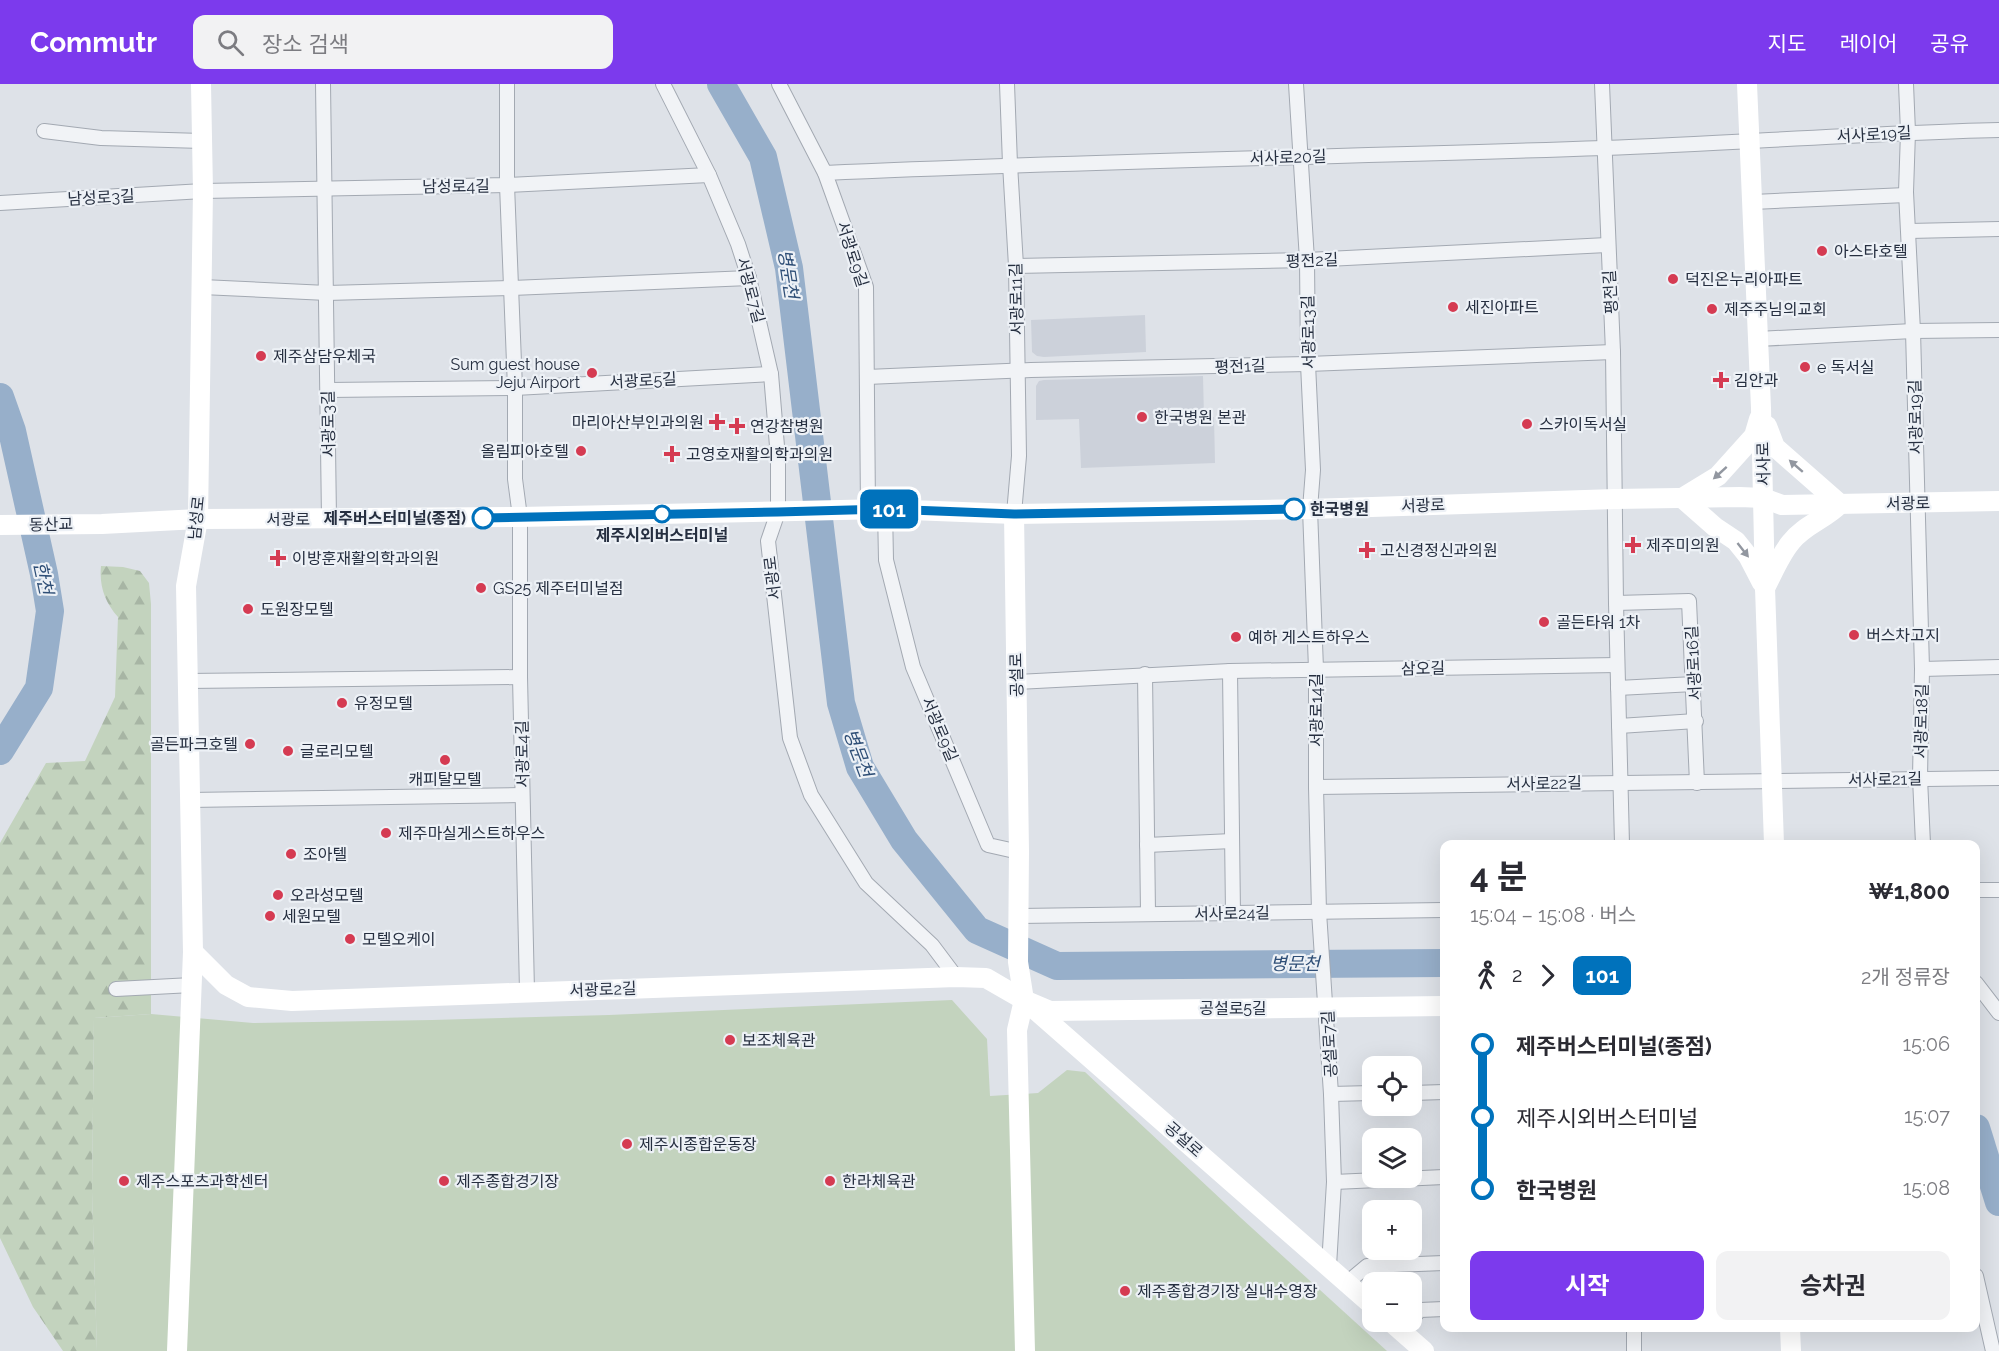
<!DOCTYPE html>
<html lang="ko">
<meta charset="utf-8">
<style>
:root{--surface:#fff;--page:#f2f2f3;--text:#2b2b33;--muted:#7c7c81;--accent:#7c3aed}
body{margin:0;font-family:Raleway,"Noto Sans KR",sans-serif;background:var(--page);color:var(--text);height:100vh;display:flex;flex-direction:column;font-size:22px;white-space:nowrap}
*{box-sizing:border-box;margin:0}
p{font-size:20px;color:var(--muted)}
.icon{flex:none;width:33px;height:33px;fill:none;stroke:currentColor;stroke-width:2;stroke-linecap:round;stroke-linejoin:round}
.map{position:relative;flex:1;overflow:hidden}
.drawer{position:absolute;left:1440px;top:756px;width:540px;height:492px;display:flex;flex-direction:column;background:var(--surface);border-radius:12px;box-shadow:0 6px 24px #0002}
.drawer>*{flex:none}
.badge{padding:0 12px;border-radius:9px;font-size:21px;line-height:39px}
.buttons{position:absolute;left:1362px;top:972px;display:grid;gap:12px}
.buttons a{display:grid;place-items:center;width:60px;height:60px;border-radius:12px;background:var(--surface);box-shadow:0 6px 24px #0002;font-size:30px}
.map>.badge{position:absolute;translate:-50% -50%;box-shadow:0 0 0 3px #fff}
.legs{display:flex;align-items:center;gap:9px;height:66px;padding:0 30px;font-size:20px}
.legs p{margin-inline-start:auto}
.summary{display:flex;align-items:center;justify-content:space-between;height:102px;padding:0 30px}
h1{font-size:33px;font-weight:700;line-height:45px}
.button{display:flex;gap:12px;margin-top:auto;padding:12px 30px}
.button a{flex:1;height:69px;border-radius:12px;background:var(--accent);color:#fff;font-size:24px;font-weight:700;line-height:69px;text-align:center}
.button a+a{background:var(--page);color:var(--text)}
ul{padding:0 30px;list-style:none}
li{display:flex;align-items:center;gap:21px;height:72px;font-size:22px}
li i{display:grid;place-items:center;width:9px;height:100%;margin:0 8px;background:currentColor}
li i::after{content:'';width:15px;height:15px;margin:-8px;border:4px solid;border-radius:50%;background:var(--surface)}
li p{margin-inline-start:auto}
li:first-child i{background:linear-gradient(#0000 50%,currentColor 0)}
li:last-child i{background:linear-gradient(currentColor 50%,#0000 0)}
header{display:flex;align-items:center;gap:36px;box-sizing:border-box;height:84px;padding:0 30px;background:var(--accent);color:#fff}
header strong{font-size:28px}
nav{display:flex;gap:33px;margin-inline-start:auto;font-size:21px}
.search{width:420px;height:54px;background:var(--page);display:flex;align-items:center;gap:15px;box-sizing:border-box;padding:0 21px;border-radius:12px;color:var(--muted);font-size:22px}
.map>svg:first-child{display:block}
.built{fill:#ccd1da}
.forest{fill:url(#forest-firs)}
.garden{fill:#c3d3be}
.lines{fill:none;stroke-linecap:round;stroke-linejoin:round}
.river{stroke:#97afca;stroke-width:28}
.street-casing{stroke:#a3a9b2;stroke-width:16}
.street{stroke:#f1f3f6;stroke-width:14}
.secondary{stroke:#fff;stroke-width:20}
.oneway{fill:#9297a0}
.line-1-casing{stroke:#fff;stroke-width:14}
.line-1{stroke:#0072bc;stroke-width:9}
.poi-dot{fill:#d53b52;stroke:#edf1f6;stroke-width:2}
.stop-1-dot{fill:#fff;stroke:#0072bc;stroke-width:3}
.labels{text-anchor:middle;stroke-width:4.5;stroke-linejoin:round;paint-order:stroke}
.street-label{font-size:16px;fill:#262f40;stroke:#edf1f6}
.poi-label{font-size:16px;fill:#262f40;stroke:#edf1f6;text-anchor:start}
.stop-label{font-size:16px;font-weight:bold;fill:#262f40;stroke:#edf1f6;text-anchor:start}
.water-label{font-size:18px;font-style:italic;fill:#2e4e76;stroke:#edf1f6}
</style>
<header>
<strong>Commutr</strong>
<div class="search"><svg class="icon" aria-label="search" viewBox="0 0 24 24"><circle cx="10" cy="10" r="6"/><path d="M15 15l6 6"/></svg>장소 검색</div>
<nav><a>지도</a><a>레이어</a><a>공유</a></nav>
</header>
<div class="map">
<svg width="1999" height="1267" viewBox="0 0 1999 1267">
<defs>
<pattern id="forest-firs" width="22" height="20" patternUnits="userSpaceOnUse" patternTransform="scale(1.5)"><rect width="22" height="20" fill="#c3d3be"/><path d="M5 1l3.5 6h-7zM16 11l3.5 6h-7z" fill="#a7b5a4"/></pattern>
</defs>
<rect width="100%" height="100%" fill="#dee2e8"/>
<!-- built -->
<g class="built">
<polygon points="1145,231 1146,268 1044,273 1037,272 1032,268 1031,236"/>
<polygon points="1203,292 1204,333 1214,333 1215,379 1081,384 1079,335 1036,336 1036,302 1039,297 1044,296"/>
</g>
<!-- forest -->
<path class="forest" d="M101 482 123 483 140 487 149 499 151 520V930L94 934 92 1108 97 1267H63L33 1223 0 1154V759L46 679 85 677 115 613 118 533C105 518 99 502 101 482Z"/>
<!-- garden -->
<polygon class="garden" points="952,916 987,955 990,1012 1038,1009 1067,986 1085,988 1241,1134 1387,1267 97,1267 92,1108 94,934 151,930 253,939 432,936 609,931"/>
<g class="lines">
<!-- river -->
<g class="river">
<polyline points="721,0 763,73 789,184 841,619 860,683 904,756 977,846 1057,882 1444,879"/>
<polyline points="0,313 12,347 44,490 50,527 39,604 0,667"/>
<polyline points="1976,1044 1999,1118"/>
</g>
<!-- street casing -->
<g class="street-casing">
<g id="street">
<polyline points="323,0 329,435"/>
<polyline points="507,0 507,101 515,304 515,395 520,433 520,593 527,907"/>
<polyline points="663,0 709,91 738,160 749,194 771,290 778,374 778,428 768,457 790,654 811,711 866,799 932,861 956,893"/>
<polyline points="779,0 825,89 866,203 868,425"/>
<polyline points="1007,0 1010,80 1016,182 1019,372 1014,430"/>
<polyline points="1296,0 1307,176 1308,280 1313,386 1310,425 1316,585 1316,703 1319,828 1331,1010 1334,1098 1329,1182"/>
<polyline points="1602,0 1613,268 1616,519 1622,760"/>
<polyline points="1906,0 1908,48 1906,108 1913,247 1922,585 1920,694 1923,760"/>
<polyline points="44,47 101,54 202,57"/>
<path d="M825 89C1085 77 1344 73 1604 64 1736 59 1867 49 1999 46"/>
<polyline points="1753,118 1906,111"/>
<polyline points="0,119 203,107 507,101 709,91"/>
<polyline points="1909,147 1999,145"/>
<polyline points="1016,182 1307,176 1607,161"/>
<polyline points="202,203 327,209 512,204 749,194"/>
<polyline points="1758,255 1913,247 1999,246"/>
<polyline points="867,293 1031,286 1308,280 1613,268"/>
<polyline points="328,306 515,304 771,290"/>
<polyline points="885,425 886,476 913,583 988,761 1019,768"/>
<polyline points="1616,519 1689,517 1697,699"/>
<polyline points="1922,585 1999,583"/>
<polyline points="1230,587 1233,829"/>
<polyline points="1145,590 1148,829"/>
<polyline points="187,597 520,593"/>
<polyline points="1017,598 1230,587 1617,581"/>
<polyline points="1618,604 1694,600"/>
<polyline points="1619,642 1696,637"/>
<polyline points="1316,703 1999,694"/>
<polyline points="189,716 522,711"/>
<polyline points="1147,761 1232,757"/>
<polyline points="1976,806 1999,806"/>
<polyline points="1019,832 1444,826"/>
<polyline points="1976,899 1999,929"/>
<polyline points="116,905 192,901"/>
<polyline points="1412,1009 1444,1008"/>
<polyline points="1331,1010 1372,1009"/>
<polyline points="1334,1098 1444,1093"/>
<polyline points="1976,1192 1993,1267"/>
<polyline points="1348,1198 1367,1182 1444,1179"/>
<polyline points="1412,1234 1420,1226 1444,1225"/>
<polyline points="1634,1244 1634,1267"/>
</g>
</g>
<!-- street -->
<use href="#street" class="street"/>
<!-- secondary -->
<g class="secondary">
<polyline points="1747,0 1761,324 1765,504 1774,760"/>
<polyline points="1759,335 1754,352 1718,392 1682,414 1715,443 1736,457 1748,472 1762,499"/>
<polyline points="1014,430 1019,768 1018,878 1024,916 1372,1221"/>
<polyline points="0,441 102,440 198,435 520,433 885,425 1014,430 1310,425 1615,415 1740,413 1763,414 1782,421 1999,417"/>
<path d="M1765 504C1773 489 1780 471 1791 458 1804 441 1826 435 1840 420L1775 363 1767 342"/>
<polyline points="193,868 226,901 248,913 292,917 956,893 986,894 1024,916 1050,927 1444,922"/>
<polyline points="1024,916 1017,946 1025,1267"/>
<polyline points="1391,1238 1424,1267"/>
<polyline points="1790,1244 1791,1267"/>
<polyline points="177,1267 193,868 186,502 198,435 203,107 201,0"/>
</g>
</g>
<!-- one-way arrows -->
<defs><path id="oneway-solid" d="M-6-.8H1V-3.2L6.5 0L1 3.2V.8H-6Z" transform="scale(1.5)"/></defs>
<g class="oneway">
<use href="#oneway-solid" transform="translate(1796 382) rotate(-139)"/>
<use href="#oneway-solid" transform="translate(1720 389) rotate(138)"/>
<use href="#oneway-solid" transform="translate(1743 466) rotate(52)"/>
</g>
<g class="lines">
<!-- line-1 casing -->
<g class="line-1-casing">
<polyline id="line-1" points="483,434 778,428 885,425 1014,430 1294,425"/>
</g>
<!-- line-1 -->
<use href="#line-1" class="line-1"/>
</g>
<!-- markers -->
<g class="poi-dot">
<circle cx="1822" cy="167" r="6"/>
<circle cx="1673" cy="195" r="6"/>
<circle cx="1453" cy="223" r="6"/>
<circle cx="1712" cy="225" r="6"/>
<circle cx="261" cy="272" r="6"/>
<circle cx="1805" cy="283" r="6"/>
<circle cx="592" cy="289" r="6"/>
<path d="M1718 287h6v6h6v6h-6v6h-6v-6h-6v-6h6z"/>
<circle cx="1142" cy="333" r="6"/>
<path d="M714 329h6v6h6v6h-6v6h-6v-6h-6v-6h6z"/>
<circle cx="1527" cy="340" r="6"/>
<path d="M734 333h6v6h6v6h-6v6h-6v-6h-6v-6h6z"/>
<circle cx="581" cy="367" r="6"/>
<path d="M669 361h6v6h6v6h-6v6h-6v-6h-6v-6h6z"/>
<path d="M1630 452h6v6h6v6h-6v6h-6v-6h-6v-6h6z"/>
<path d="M1364 457h6v6h6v6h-6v6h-6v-6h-6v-6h6z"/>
<path d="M275 465h6v6h6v6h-6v6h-6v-6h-6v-6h6z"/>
<circle cx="481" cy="504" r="6"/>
<circle cx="248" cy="525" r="6"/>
<circle cx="1544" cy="538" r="6"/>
<circle cx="1854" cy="551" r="6"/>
<circle cx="1236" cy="553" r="6"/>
<circle cx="342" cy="619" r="6"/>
<circle cx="250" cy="660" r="6"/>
<circle cx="288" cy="667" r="6"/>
<circle cx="445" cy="676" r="6"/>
<circle cx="386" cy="749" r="6"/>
<circle cx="291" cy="770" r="6"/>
<circle cx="278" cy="811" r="6"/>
<circle cx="270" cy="832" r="6"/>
<circle cx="350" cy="855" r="6"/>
<circle cx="730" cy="956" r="6"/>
<circle cx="627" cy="1060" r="6"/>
<circle cx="124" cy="1097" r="6"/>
<circle cx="444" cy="1097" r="6"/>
<circle cx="830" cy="1097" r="6"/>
<circle cx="1125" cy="1207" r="6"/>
</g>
<g class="stop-1-dot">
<circle cx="1294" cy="425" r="10"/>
<circle cx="662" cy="430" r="8"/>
<circle cx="483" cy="434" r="10"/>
</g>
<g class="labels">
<!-- street labels -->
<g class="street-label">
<text transform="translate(1874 50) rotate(-3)" y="6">서사로19길</text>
<text transform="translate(1288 73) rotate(-2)" y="6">서사로20길</text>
<text transform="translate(456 102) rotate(-1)" y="6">남성로4길</text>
<text transform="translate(101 113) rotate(-3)" y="6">남성로3길</text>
<text transform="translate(853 170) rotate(72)" y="6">서광로9길</text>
<text transform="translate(1312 176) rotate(-2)" y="6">평전2길</text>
<text transform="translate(751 206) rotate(75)" y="6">서광로7길</text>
<text transform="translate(1610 208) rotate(-93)" y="6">평전길</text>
<text transform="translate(1016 215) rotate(-91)" y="6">서광로11길</text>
<text transform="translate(1308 248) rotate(-91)" y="6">서광로13길</text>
<text transform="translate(1240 282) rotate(-2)" y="6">평전1길</text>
<text transform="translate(643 296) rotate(-3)" y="6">서광로5길</text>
<text transform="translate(1915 333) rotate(-91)" y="6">서광로19길</text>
<text transform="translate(328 340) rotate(-91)" y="6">서광로3길</text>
<text transform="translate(1763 380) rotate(-91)" y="6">서사로</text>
<text transform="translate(1908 419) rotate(-1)" y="6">서광로</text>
<text transform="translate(1423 421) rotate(-2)" y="6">서광로</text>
<text transform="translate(196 434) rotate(-84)" y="6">남성로</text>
<text x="288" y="441">서광로</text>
<text transform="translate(51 440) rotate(-1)" y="6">동산교</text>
<text transform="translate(772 494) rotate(-97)" y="6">서광로</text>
<text transform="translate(1693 579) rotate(-93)" y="6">서광로16길</text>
<text transform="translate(1423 584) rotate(-1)" y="6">삼오길</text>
<text transform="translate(1016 591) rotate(-91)" y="6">공설로</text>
<text transform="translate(1316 626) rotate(-90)" y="6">서광로14길</text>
<text transform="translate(1921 637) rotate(-89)" y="6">서광로18길</text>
<text transform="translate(940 645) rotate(67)" y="6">서광로9길</text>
<text transform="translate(522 670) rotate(-91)" y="6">서광로4길</text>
<text transform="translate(1885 695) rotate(-1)" y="6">서사로21길</text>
<text transform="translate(1544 699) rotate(-1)" y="6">서사로22길</text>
<text transform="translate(1232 829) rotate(-1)" y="6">서사로24길</text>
<text transform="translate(603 905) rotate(-2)" y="6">서광로2길</text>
<text x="1233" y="930">공설로5길</text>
<text transform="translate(1329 960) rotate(-93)" y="6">공설로7길</text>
<text transform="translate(1184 1055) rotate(41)" y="6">공설로</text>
</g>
<!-- poi labels -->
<g class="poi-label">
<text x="1834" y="173">아스타호텔</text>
<text x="1685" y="201">덕진온누리아파트</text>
<text x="1465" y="229">세진아파트</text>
<text x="1724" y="231">제주주님의교회</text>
<text x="273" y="278">제주삼담우체국</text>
<text x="580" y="286" text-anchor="end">Sum guest house<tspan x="580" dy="18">Jeju Airport</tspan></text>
<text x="1817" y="289">e 독서실</text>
<text x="1734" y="302">김안과</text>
<text x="1154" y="339">한국병원 본관</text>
<text x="704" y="344" text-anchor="end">마리아산부인과의원</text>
<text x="1539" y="346">스카이독서실</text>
<text x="750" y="348">연강참병원</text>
<text x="569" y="373" text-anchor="end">올림피아호텔</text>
<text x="686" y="376">고영호재활의학과의원</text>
<text x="1646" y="467">제주미의원</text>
<text x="1380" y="472">고신경정신과의원</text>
<text x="292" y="480">이방훈재활의학과의원</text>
<text x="493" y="510">GS25 제주터미널점</text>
<text x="260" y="531">도원장모텔</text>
<text x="1556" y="544">골든타워 1차</text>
<text x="1866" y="557">버스차고지</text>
<text x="1248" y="559">예하 게스트하우스</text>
<text x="354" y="625">유정모텔</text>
<text x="238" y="666" text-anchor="end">골든파크호텔</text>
<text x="300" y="673">글로리모텔</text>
<text x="445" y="701" text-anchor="middle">캐피탈모텔</text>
<text x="398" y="755">제주마실게스트하우스</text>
<text x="303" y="776">조아텔</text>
<text x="290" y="817">오라성모텔</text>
<text x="282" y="838">세원모텔</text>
<text x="362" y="861">모텔오케이</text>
<text x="742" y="962">보조체육관</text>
<text x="639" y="1066">제주시종합운동장</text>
<text x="136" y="1103">제주스포츠과학센터</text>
<text x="456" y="1103">제주종합경기장</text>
<text x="842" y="1103">한라체육관</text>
<text x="1137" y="1213">제주종합경기장 실내수영장</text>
</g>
<!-- stop labels -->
<g class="stop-label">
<text x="1310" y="431">한국병원</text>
<text x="466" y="440" text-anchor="end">제주버스터미널(종점)</text>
<text x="662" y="457" text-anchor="middle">제주시외버스터미널</text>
</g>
<!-- water labels -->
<g class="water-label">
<text transform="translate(788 190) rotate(81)" y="6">병문천</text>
<text transform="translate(43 494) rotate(78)" y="6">한천</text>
<text transform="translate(858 669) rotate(69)" y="6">병문천</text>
<text x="1295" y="886">병문천</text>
</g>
</g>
</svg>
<div class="buttons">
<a><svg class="icon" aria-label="locate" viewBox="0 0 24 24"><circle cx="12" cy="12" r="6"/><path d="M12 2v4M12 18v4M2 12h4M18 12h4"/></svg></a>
<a><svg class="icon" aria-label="layers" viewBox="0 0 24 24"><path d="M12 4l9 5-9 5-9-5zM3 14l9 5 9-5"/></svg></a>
<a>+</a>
<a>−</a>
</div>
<b class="badge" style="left:889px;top:425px;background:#0072bc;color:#fff">101</b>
<section class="drawer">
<div class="summary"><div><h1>4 분</h1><p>15:04 – 15:08 · 버스</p></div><b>₩1,800</b></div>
<div class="legs"><svg class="icon" aria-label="walk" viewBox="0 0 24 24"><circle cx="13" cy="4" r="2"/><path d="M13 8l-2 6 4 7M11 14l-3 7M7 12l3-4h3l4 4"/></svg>2<svg class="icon" aria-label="forward" viewBox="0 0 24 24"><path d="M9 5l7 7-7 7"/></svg><b class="badge" style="background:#0072bc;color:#fff">101</b><p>2개 정류장</p></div>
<ul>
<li><i style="color:#0072bc"></i><b>제주버스터미널(종점)</b><p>15:06</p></li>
<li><i style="color:#0072bc"></i><span>제주시외버스터미널</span><p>15:07</p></li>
<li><i style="color:#0072bc"></i><b>한국병원</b><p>15:08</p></li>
</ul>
<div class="button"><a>시작</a><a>승차권</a></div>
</section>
</div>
